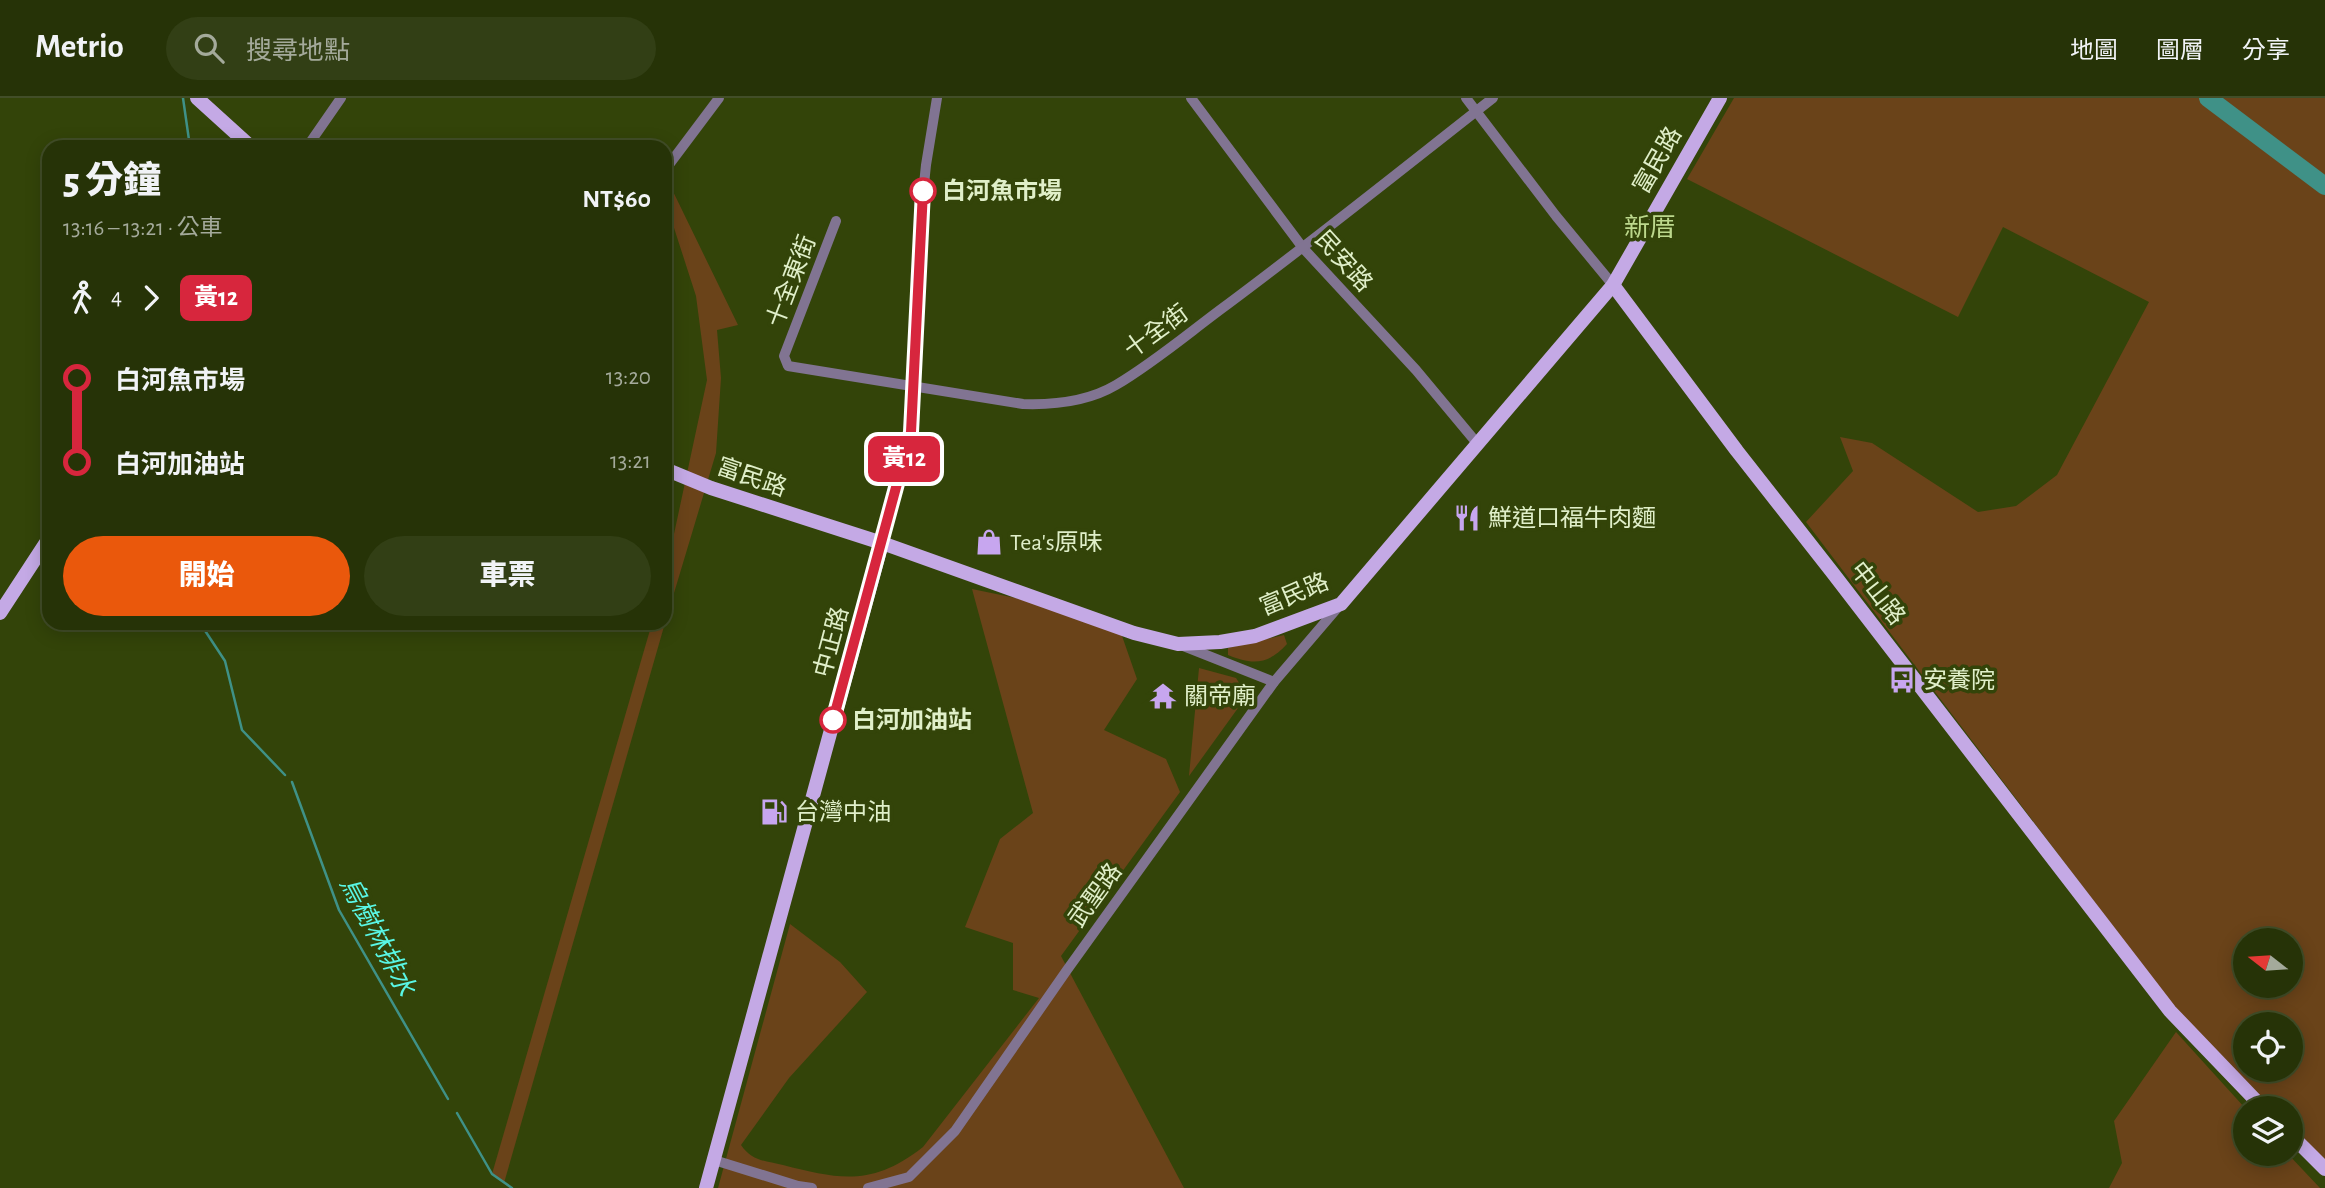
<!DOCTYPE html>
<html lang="zh-TW">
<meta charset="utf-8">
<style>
:root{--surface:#263307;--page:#323f15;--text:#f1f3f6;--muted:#a4aa9b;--line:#424e28;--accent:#ea580c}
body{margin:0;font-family:"Alegreya Sans","Noto Sans TC",sans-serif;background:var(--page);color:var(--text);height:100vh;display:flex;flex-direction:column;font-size:26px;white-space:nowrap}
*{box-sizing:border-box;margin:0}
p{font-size:23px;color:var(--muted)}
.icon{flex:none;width:38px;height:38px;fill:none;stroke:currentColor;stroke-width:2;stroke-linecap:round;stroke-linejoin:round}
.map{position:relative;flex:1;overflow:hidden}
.sheet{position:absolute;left:42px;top:42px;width:630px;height:490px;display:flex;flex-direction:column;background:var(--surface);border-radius:21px;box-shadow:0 4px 18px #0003,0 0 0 2px var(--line)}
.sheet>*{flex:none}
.badge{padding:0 14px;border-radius:10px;font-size:24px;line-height:46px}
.needle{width:46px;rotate:287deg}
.buttons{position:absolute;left:2233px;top:830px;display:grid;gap:14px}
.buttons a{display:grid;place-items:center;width:70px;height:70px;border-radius:50%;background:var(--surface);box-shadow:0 4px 18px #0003,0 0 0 2px var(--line);font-size:35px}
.map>.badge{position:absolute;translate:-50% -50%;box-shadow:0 0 0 4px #fff}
.legs{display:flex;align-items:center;gap:10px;height:77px;padding:0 21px;font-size:23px}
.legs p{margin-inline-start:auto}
.summary{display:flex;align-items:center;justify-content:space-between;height:119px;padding:0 21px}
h1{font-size:38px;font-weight:800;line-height:52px}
.action{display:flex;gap:14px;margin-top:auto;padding:14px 21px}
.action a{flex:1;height:80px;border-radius:42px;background:var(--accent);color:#fff;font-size:28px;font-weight:800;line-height:80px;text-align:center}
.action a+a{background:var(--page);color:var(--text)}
ul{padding:0 21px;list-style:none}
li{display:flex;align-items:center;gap:24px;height:84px;font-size:26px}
li i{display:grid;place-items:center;width:10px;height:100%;margin:0 9px;background:currentColor}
li i::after{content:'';width:18px;height:18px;margin:-9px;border:5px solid;border-radius:50%;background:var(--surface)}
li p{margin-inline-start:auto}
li:first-child i{background:linear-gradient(#0000 50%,currentColor 0)}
li:last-child i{background:linear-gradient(currentColor 50%,#0000 0)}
header{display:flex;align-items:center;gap:42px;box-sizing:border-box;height:98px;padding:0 35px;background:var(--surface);border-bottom:2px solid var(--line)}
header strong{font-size:33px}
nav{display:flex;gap:38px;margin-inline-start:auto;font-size:24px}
.search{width:490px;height:63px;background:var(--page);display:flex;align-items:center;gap:18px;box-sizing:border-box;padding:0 24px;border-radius:38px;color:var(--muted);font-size:26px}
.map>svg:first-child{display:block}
.green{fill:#6a4319;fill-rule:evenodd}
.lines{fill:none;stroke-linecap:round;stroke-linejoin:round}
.stream{stroke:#3f9187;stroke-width:2.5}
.river{stroke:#3f9187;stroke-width:18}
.minor{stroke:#817492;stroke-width:10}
.major{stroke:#c4a9e5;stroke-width:14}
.line-1-casing{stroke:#fff;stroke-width:16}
.line-1{stroke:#d7263d;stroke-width:10}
.stop-1-dot{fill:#fff;stroke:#d7263d;stroke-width:3.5}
.labels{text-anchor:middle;stroke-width:7;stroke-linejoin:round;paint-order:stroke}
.street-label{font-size:24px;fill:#e0efc9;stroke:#334409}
.stop-label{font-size:24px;font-weight:bold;fill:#e0efc9;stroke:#334409;text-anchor:start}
.poi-label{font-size:24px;fill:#e0efc9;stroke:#334409;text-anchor:start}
.neighbourhood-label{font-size:26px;fill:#bcd88c;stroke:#334409}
.water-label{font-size:26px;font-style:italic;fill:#59f6e5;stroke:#334409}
</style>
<header>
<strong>Metrio</strong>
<div class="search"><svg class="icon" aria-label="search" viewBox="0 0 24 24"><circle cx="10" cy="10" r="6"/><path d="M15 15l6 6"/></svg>搜尋地點</div>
<nav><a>地圖</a><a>圖層</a><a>分享</a></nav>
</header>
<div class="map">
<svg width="2325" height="1090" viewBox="0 0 2325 1090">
<rect width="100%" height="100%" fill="#334409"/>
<!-- green -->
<g class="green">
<path d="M1734 0H2325V1071L2291 1035V1010H2267L2178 914 1806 424 1853 373 1840 339 1872 345 1978 414 2016 408 2057 377 2149 204 2003 129 1958 219 1687 81ZM2245 842H2291V887H2245ZM2245 926H2291V971H2245Z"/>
<polygon points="665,77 738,227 717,232 721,280 716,355 665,525 665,478 707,282 696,198 665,102"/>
<path d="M972 491 1063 510 1121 535 1137 581 1104 632 1166 661 1180 694 1061 858 1184 1090H718L790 826 840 864 867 894 789 980 741 1047C752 1063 765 1063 783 1067 841 1082 873 1088 923 1049L1039 900 1013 892V845L965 829 1000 741 1033 715Z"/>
<polygon points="652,525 665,525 504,1085 492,1076"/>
<path d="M1284 537 1287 546C1268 567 1252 567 1228 557V550Z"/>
<polygon points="1199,570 1236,580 1243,591 1238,610 1189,678"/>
<polygon points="2176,934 2245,1010 2245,1055 2287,1055 2320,1090 2109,1090 2122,1065 2114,1023"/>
</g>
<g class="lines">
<!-- stream -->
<g class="stream">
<polyline points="183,0 190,49"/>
<polyline points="200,525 225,563 242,632 285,677"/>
<polyline points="292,684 339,812 448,1001"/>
<polyline points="457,1015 492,1076 512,1090"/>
</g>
<!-- river -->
<polyline class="river" points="2208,0 2325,88"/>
<!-- minor -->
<g class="minor">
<polyline points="1191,0 1303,150 1416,272 1476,344"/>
<polyline points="1466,0 1556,118 1613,187"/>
<polyline points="307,49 341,0"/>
<polyline points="665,72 719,0"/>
<path d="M836 123 784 258 788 268 1023 306C1053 307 1089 303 1116 287 1155 264 1191 233 1228 206 1318 139 1405 69 1493 0"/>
<polyline points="882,445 911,334 921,115 926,67 937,0"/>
<polyline points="1181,547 1274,584"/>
<polyline points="714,1062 798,1088 812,1090"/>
<polyline points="868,1090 909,1079 955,1033 1067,872 1274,584 1339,508"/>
</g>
<!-- major -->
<g class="major">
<polyline points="197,0 251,49"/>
<polyline points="1613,187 1737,353 1832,474 2170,913 2263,1010"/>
<polyline points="665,371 711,390 882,445 1134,535 1178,546 1220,544 1255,538 1341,506 1613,187 1720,0"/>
<polyline points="0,515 49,440"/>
<polyline points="2291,1037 2325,1071"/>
<polyline points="706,1090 882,445"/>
</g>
</g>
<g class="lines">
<!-- line-1 casing -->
<g class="line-1-casing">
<polyline id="line-1" points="833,622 911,334 923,93"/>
</g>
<!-- line-1 -->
<use href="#line-1" class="line-1"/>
</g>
<!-- icons -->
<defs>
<g id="restaurant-bare" transform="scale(2.1)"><path d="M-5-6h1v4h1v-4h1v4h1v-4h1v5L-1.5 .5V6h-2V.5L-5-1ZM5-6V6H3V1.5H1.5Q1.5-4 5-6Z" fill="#c7a6ef" stroke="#334409" stroke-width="2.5" paint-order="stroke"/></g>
<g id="shop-bare" transform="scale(2.1)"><path d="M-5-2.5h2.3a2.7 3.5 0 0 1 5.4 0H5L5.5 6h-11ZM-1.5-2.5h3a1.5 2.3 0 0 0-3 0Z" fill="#c7a6ef" stroke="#334409" stroke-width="2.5" paint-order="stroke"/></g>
<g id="bus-bare" transform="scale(2.1)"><path d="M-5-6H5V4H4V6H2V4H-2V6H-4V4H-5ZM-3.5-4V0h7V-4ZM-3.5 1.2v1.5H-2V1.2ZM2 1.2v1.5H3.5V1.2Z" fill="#c7a6ef" stroke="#334409" stroke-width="2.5" paint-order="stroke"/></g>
<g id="temple-bare" transform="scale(2.1)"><path d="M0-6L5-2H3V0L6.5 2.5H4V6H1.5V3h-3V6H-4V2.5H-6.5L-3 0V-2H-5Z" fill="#c7a6ef" stroke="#334409" stroke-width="2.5" paint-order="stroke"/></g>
<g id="fuel-bare" transform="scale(2.1)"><path d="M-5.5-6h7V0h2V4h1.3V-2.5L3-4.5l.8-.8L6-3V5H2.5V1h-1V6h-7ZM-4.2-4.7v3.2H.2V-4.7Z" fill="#c7a6ef" stroke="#334409" stroke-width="2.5" paint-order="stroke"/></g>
</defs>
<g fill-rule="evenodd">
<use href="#restaurant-bare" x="1467" y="420"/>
<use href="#shop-bare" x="989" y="444"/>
<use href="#bus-bare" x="1902" y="582"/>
<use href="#temple-bare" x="1163" y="598"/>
<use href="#fuel-bare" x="774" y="714"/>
</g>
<!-- markers -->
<g class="stop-1-dot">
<circle cx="923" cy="93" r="12"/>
<circle cx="833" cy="622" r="12"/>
</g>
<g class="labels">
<!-- street labels -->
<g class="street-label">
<text transform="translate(1657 62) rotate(-60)" y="8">富民路</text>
<text transform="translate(1344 163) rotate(48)" y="8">民安路</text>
<text transform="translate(791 183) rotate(-69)" y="8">十全東街</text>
<text transform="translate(1156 233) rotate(-36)" y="8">十全街</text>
<text transform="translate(752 379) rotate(19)" y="8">富民路</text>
<text transform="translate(1878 495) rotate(52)" y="8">中山路</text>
<text transform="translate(1294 496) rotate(-23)" y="8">富民路</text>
<text transform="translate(831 544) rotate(-75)" y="8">中正路</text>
<text transform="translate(1095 797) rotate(-54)" y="8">武聖路</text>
</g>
<!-- stop labels -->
<g class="stop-label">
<text x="942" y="101">白河魚市場</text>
<text x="852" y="630">白河加油站</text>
</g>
<!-- poi labels -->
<g class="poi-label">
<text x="1488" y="428">鮮道口福牛肉麵</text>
<text x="1010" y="452">Tea's原味</text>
<text x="1923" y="590">安養院</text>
<text x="1184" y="606">關帝廟</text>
<text x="795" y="722">台灣中油</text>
</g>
<!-- neighbourhood labels -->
<g class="neighbourhood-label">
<text x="1650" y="138">新厝</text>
</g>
<!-- water labels -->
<g class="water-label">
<text transform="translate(378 838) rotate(62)" y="9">烏樹林排水</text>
</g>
</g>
</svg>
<div class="buttons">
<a><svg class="needle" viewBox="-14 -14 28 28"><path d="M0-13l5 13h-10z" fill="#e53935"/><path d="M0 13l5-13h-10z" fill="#a4aa9b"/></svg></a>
<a><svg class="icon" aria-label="locate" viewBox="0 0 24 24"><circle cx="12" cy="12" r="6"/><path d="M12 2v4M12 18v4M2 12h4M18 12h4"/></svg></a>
<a><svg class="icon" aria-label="layers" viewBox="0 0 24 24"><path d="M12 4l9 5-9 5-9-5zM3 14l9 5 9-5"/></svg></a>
</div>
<b class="badge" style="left:904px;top:361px;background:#d7263d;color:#fff">黃12</b>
<section class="sheet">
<div class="summary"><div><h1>5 分鐘</h1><p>13:16 – 13:21 · 公車</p></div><b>NT$60</b></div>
<div class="legs"><svg class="icon" aria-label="walk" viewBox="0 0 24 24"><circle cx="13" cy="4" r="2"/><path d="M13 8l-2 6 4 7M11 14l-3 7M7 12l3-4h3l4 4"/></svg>4<svg class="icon" aria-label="forward" viewBox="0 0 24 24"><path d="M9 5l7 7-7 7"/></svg><b class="badge" style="background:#d7263d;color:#fff">黃12</b></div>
<ul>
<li><i style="color:#d7263d"></i><b>白河魚市場</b><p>13:20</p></li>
<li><i style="color:#d7263d"></i><b>白河加油站</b><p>13:21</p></li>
</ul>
<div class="action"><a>開始</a><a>車票</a></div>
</section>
</div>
